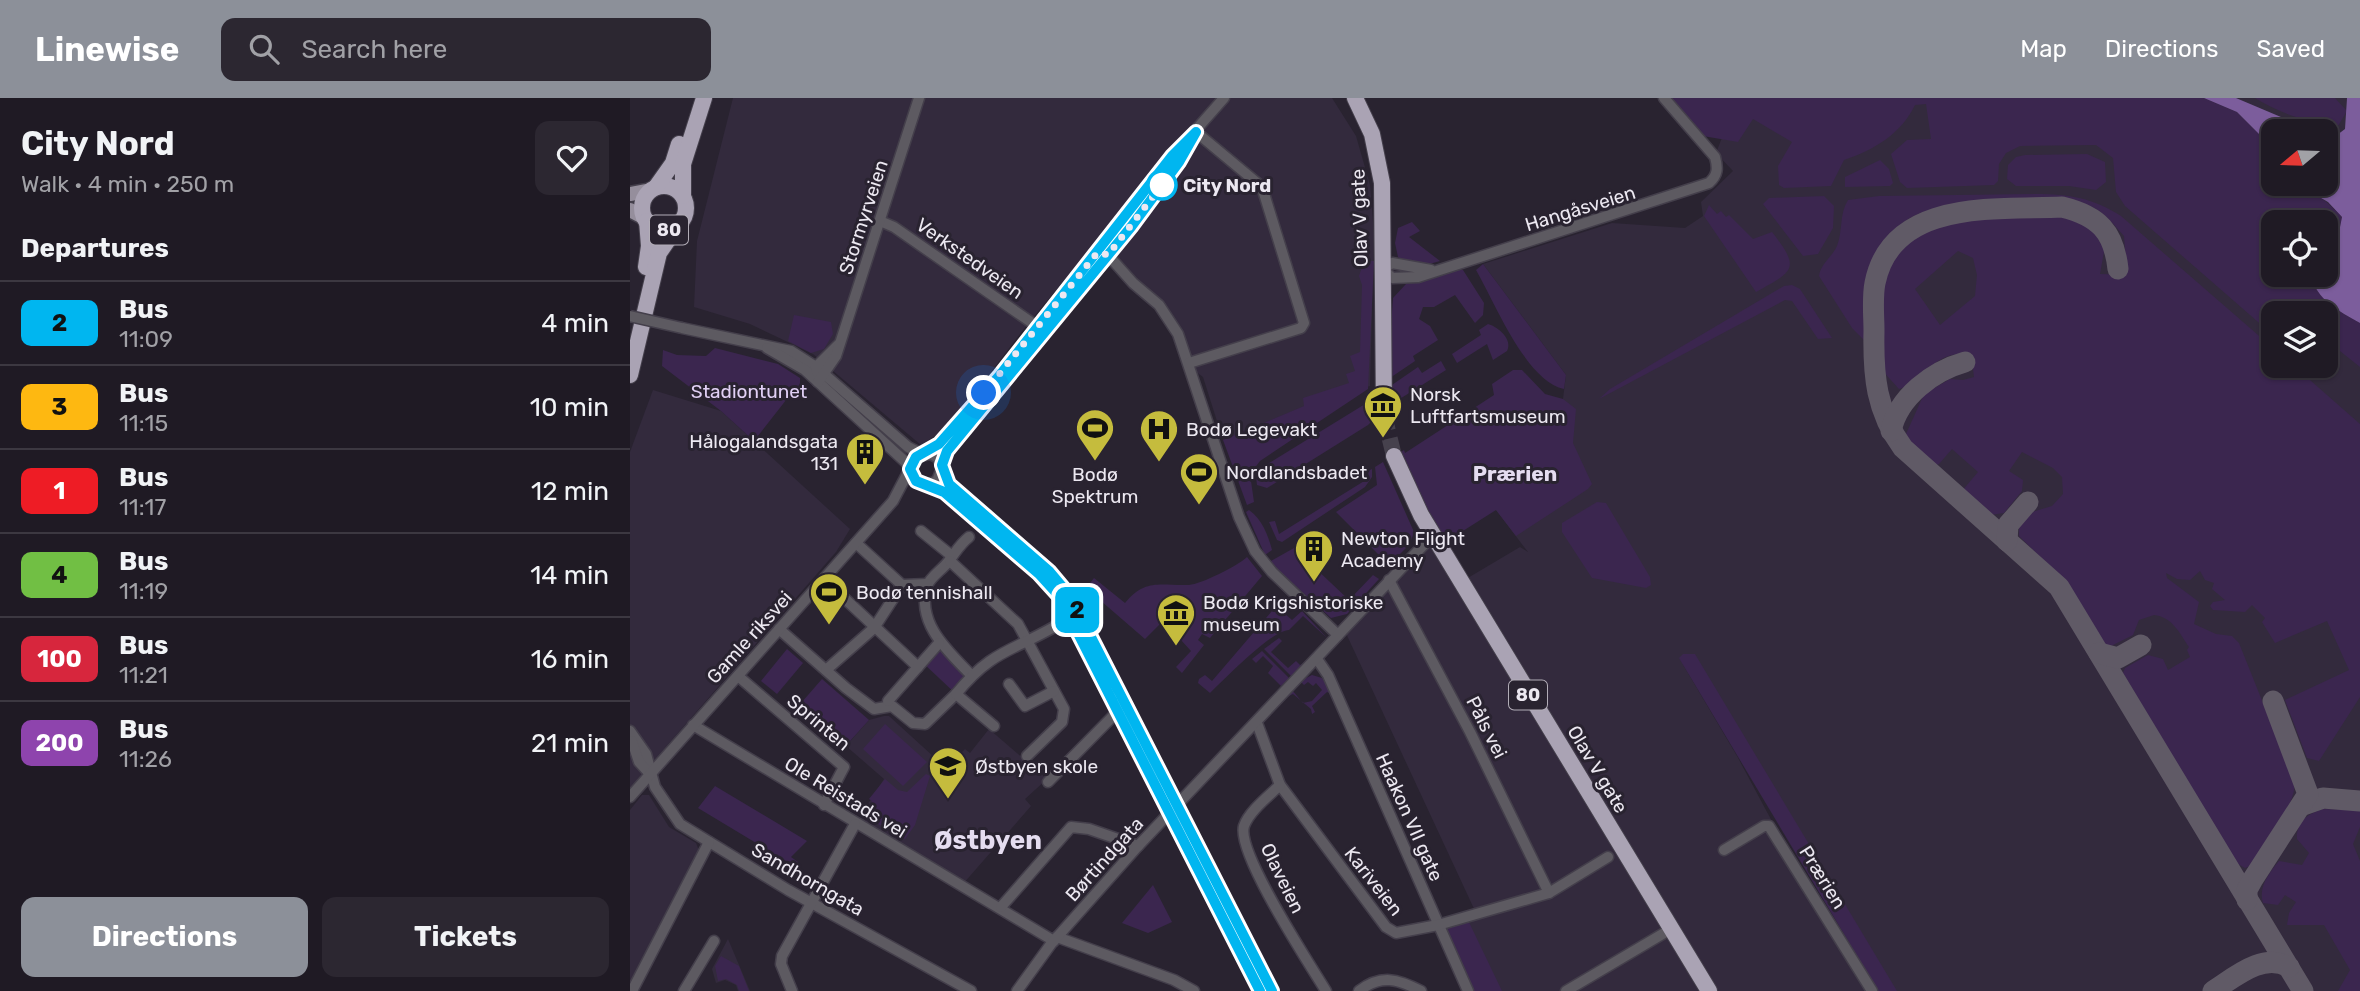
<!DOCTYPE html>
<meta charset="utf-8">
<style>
:root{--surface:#1f1a24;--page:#2c2731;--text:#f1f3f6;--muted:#a1a1a6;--line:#3c3841;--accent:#8c9099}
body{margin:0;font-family:Rubik,sans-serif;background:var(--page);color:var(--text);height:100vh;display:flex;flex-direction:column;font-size:26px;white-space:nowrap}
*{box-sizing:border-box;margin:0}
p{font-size:23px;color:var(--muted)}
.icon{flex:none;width:38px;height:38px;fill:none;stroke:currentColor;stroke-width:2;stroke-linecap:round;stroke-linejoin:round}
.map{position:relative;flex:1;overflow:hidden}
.drawer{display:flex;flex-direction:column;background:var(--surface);width:630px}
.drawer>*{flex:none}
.badge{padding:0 14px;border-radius:10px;font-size:24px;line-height:46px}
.needle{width:46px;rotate:251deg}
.buttons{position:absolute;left:1631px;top:21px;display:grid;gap:14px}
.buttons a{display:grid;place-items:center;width:77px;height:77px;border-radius:14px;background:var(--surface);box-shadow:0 2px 5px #0004,0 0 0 2px var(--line);font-size:35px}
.you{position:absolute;width:35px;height:35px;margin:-18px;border:5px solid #fff;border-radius:50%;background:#1a73e8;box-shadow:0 0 0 10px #1a73e833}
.map>.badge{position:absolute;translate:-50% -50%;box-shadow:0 0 0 4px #fff}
h2{padding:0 21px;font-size:26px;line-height:63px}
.round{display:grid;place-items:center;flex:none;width:74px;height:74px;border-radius:14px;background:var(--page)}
.headline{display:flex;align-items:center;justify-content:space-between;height:119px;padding:0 21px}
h1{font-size:33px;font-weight:700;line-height:52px}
.action{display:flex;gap:14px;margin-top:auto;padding:14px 21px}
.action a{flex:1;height:80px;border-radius:14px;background:var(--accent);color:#fff;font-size:28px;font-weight:700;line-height:80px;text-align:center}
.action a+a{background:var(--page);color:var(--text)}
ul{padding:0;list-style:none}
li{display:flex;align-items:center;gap:21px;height:84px;padding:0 21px;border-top:2px solid var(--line)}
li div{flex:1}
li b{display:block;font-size:26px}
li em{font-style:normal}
li .badge{min-width:77px;font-weight:700;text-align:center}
header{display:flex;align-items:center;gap:42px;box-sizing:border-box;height:98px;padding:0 35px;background:var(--accent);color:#fff}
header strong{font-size:33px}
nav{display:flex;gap:38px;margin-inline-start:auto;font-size:24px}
.search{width:490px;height:63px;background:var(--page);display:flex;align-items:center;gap:18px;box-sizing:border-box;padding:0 24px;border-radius:14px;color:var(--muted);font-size:26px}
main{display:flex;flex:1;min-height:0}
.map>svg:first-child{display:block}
.built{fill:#332a3d;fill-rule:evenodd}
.green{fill:#3b264f;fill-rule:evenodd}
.water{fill:#7c5d9c}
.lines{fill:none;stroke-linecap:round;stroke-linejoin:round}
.taxiway{stroke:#605a66;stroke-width:21}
.highway-tunnel{stroke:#46414d;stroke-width:16;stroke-dasharray:16 8;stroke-linecap:butt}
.minor-casing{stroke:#443f4b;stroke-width:13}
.major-casing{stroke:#443f4b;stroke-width:17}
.highway-casing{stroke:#443f4b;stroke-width:18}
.minor{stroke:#5d5a61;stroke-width:10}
.major{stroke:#958e9c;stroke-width:14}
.highway{stroke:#aaa3b4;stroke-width:16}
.minor-bridge-casing{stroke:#443f4b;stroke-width:13;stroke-linecap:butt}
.minor-bridge{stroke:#5d5a61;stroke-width:10}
.line-casing{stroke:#fff;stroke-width:16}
.line{stroke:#00b6f0;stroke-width:10}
.walk{stroke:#ece8f1;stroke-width:7;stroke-dasharray:0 12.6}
.stop-dot{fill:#fff;stroke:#00b6f0;stroke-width:3.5}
.labels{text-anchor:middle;stroke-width:6;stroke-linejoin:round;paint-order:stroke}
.shield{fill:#292330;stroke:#b2adb7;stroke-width:2}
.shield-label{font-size:18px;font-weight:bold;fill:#ece8f1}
.stop-label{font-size:19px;font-weight:bold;fill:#ece8f1;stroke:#292330;text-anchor:start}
.street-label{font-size:19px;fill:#ece8f1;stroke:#292330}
.park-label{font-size:19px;fill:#e1d0f5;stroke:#292330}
.poi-label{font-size:19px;fill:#ece8f1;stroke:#292330;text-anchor:start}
.neighbourhood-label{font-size:21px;font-weight:bold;fill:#e5ddf0;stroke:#292330}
.district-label{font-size:26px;font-weight:bold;fill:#e5ddf0;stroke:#292330}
</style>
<header>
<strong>Linewise</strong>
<div class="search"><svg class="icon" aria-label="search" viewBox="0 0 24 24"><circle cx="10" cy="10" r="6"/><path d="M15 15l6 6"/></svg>Search here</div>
<nav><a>Map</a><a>Directions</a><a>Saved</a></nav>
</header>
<main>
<section class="drawer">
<div class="headline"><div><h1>City Nord</h1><p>Walk · 4 min · 250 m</p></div><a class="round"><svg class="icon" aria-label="heart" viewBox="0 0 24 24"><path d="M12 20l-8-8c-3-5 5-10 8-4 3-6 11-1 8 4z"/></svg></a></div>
<h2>Departures</h2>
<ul>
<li><span class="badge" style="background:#00b6f0;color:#111">2</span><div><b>Bus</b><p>11:09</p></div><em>4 min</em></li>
<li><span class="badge" style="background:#feb811;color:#111">3</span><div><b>Bus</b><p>11:15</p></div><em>10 min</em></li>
<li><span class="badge" style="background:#ee1c25;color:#fff">1</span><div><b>Bus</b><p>11:17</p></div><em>12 min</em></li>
<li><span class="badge" style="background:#71bf44;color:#111">4</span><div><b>Bus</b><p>11:19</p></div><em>14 min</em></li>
<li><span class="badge" style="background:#d7263d;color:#fff">100</span><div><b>Bus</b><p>11:21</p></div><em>16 min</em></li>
<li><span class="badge" style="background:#8e44ad;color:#fff">200</span><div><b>Bus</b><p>11:26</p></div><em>21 min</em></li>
</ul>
<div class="action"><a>Directions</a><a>Tickets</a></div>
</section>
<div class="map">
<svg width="1730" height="893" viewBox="0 0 1730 893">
<rect width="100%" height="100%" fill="#292330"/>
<!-- built -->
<g class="built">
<polygon points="103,0 702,0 726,38 740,87 744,136 740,288 675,308 593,342 573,279 557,267 534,219 484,167 474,135 396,228 345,295 308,336 291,347 183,256 120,226 64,209 67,143"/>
<path d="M1717 0 1716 31 1696 149V124H1643V177H1681L1683 188 1697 204 1730 225V893H1258L1052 565 1107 658 1167 770 1242 893H838L808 827 846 815 714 531 797 442 831 484 890 449 898 454 866 412 933 301 936 277 853 166 982 125 1055 130 1073 118 1071 104 1103 73 1086 55 1107 1ZM1643 33H1696V86H1643ZM1643 215H1696V268H1643Z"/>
<polygon points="23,292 91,313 220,431 206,454 0,690 0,354"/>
<polygon points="254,618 259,618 304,659 320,648 330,656 335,651 340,655 359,631 417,681 395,701 401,708 333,786 225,726 254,681 216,648 239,622"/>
<polygon points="12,697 19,697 39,729 66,745 70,755 0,890 0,712"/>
<polygon points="98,841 120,893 108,893 106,887 95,882 86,885 82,871"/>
</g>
<!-- green -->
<g class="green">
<path d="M1034 0H1574L1607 14 1643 50V86C1674 86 1691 96 1712 119L1710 129 1696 149V124H1643V177H1681C1686 202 1709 213 1730 225V269L1710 253 1696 249V215H1643V237L1495 108 1486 94 1483 60 1466 47 1390 48 1376 55 1369 66 1368 83 1364 87 1277 90 1270 84 1261 56 1277 42 1301 41 1296 6 1285 7C1271 36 1244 52 1214 62L1201 88 1154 90 1149 87 1148 68 1162 44 1123 21 1108 44 1067 37Z"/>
<path d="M1625 0H1705L1717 13 1708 28C1677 24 1651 16 1625 0Z"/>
<polygon points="1395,57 1457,56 1475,64 1476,84 1466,92 1439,88 1386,88 1377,81 1378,67 1386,59"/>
<polygon points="1250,62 1259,71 1263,85 1260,88 1215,89 1215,79"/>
<path d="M1406 96C1439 96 1463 100 1491 118L1643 250V268H1664L1730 326V599L1689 663 1677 660 1655 602 1719 572 1697 523 1645 545 1632 524 1635 520 1622 507 1615 514 1583 512 1580 508 1583 504 1595 502 1582 491 1584 485 1575 482 1570 473 1560 482 1547 481 1536 475 1537 480 1569 504 1564 526 1586 536 1602 538 1609 545 1665 685C1663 714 1635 745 1620 768L1615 770 1606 765 1493 575 1495 570 1518 557 1533 561 1538 572 1560 559 1557 552 1559 549C1549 534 1542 519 1524 517L1509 522 1503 537 1479 549 1474 545 1440 488 1389 438V429L1402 414 1422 408 1433 396 1432 379 1423 370 1392 354 1379 373 1393 382 1392 393 1374 415 1360 417 1332 393 1348 374 1322 351 1309 366 1303 368 1281 345 1276 336 1294 296 1320 281 1333 282 1344 279 1341 255C1294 255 1299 285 1269 291L1250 270C1250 240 1247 207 1254 178 1272 113 1381 114 1435 117 1453 123 1466 131 1475 148L1470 176 1497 177 1494 138C1485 128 1474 114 1462 109 1430 96 1318 102 1286 117 1274 122 1262 133 1254 144 1233 175 1236 208 1235 243L1222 230 1189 178C1191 165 1202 159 1207 148 1213 133 1209 116 1218 102L1249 98ZM1328 153 1343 160 1347 177 1345 198 1310 227 1285 191Z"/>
<polygon points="1194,98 1204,108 1203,130 1188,156 1173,158 1133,106 1139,100"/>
<path d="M1079 107 1087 116 1091 113 1096 119 1099 117 1123 141 1142 134C1171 171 1164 173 1126 194L1074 118Z"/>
<path d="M782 124 790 133 779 139 810 163C794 168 781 169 768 159L765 145 768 130Z"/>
<polygon points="734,163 744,163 738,291 630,363 620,376 624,404 617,407 593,342 674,308 673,300 719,285 716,276 725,273 720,258 730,254 732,187 729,178"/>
<path d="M853 166 936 277 934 291C896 283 865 205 846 172Z"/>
<polygon points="825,171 833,172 854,205 853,217 845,225 825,197 804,209 793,209 789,221 800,228 808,242 783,258 785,263 757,282 763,200 776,186"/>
<polygon points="1162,187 1170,191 1202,240 1188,241 1162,203 1155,202 969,301 980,291 1154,188"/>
<polygon points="164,217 201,224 203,236 194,251 181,255 158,243"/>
<path d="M858 226C869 229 883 242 877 253L863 262 857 246 827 265 822 256 851 237 849 232Z"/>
<polygon points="85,250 148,266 170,280 170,292 160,297 124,343 91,313 32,268 33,252 47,257 76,258"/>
<polygon points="811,263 816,272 760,307 759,289 788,269 792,275"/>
<polygon points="883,272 892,272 915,296 933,301 946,311 943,345 962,386 958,391 886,438 866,412 814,445 768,356 774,352 775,355 864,297 862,286"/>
<polygon points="740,303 743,322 738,327 637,390 627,387 626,378 631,370"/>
<polygon points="753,364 784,434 780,446 759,467 706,414 747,387 745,369"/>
<polygon points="742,371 742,379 735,389 652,444 647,442 639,424 645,423 649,436 739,380 738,373"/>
<polygon points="967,404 976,405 1020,479 1021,487 1016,490 962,480 932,434 932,425"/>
<path d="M619 412C632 421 638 437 642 452L635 457 616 414Z"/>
<polygon points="664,450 719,502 743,477 749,481 717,516 701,520 639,464"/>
<path d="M617 459 632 478 580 540 572 536 568 542 574 547 552 575 546 569 561 553 541 531 531 525 515 541 456 490 464 480 495 505C516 480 530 488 559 487 571 486 608 468 617 459Z"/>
<path d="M639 502 662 522 672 513 697 540 673 518 659 532C642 532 595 581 580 595L568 585 569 581 575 577 582 583 642 513 636 505Z"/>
<polygon points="649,540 652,543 641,554 658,570 666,563 670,567 676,564 662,579 634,551"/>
<polygon points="309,545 341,577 326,596 292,564"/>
<polygon points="157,551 173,565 147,596 131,583"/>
<polygon points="632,553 659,580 651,588 638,575 643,568 633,558 626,565 622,561"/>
<polygon points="1053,556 1065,556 1267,893 1248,893 1049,560"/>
<polygon points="682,577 692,580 702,596 697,594 682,608 685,614 682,616 681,611 663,596 655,600 662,592 673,605 682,603 692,592 686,585 683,588 678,584 674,587 670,583"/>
<polygon points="192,581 239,622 211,653 165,612"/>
<polygon points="255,626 297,664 273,688 233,651"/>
<polygon points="296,676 300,678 285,727 275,741 232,717 242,703 239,701 255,681 268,692 277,694"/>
<polygon points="85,688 177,743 161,759 168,764 166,769 68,710"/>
<path d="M1693 711 1730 712V729L1723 746 1730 763V893H1708L1720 872 1694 827H1657L1659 815 1666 804 1655 797 1648 807 1633 805C1628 789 1639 775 1649 763L1672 767 1679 755 1667 741C1666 723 1678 716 1693 711Z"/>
<polygon points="523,787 542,824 518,835 492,825"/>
<polygon points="836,818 872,893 838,893 808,827"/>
<polygon points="91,858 109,868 119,893 109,893 107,887 96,881 88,883 85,868"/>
</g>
<!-- water -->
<g class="water">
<polygon points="1574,0 1606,0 1684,33 1643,33 1643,50 1607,14"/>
<path d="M1717 0H1730V225C1709 213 1686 202 1681 177H1696V149L1710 129 1712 119 1698 104 1667 86H1696V37H1707L1715 31Z"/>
</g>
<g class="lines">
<!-- taxiway -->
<g class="taxiway">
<path d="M1488 171C1484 134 1469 118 1432 109 1367 112 1262 100 1245 185 1242 200 1244 218 1244 233 1243 278 1246 313 1273 350L1429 489 1673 893"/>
<path d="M1261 333C1268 299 1303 273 1335 264"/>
<polyline points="1377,443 1378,427 1398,404"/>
<polyline points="1469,555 1488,560 1511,547"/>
<polyline points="1673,707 1693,700 1730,703"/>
<polyline points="1617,802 1617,792 1623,781 1678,696 1643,603"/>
<path d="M1583 893C1605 879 1633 854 1659 869"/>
</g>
<!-- highway-tunnel -->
<polyline class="highway-tunnel" points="754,317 764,358"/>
<!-- minor casing -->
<g class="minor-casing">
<g id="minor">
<polyline points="250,123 264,129 408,229"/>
<polyline points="468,154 478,157 503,185 529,207 548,236 609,419 625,453 642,474 708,537"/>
<path d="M801 172 762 165 753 171 762 180 788 179 1079 85C1088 77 1088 70 1085 59L1034 0"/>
<polyline points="52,230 161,253 186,269 278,349 292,356"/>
<polyline points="137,250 175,272 281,369"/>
<polyline points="559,265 671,230 674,225 632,89 566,34"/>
<polyline points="187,274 186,269 208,247"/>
<polyline points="188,284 206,258 289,0"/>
<polyline points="297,355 309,346 370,277 542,59 594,0"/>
<polyline points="312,367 317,353 501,129 557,48"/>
<polyline points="312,373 319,386 419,473 440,498 642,893"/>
<path d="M300 387C325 395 418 481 433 505L630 893"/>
<polyline points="291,433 322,458"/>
<path d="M339 439C329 447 326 454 318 464 312 472 300 479 297 488 286 526 319 554 341 577"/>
<polyline points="226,445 272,487"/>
<polyline points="320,463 388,526 434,611 432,624 397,658"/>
<polyline points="759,482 840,634 919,795"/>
<polyline points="213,499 288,569"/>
<polyline points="149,531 216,590 244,611 262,608 283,625 295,626 326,596"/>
<polyline points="687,561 698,577 838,893"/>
<polyline points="196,572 244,530 272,487 297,486"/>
<polyline points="108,578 214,669 194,707"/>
<polyline points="379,586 395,608 424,593"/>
<polyline points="258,603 309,545"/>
<polyline points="627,625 650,687 756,829 766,835 808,827 919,795 978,759"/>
<polyline points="63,627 424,843"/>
<path d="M364 628 326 596C361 553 380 554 424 529"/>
<polyline points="0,633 16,656 25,689 50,726 158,792 341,893"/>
<polyline points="2,643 9,664 19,675"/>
<polyline points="418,684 492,609"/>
<path d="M650 687C640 697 619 713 614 728 606 754 679 865 696 893"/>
<polyline points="0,699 263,403 286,359 301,356 308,360 312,370 307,383 296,387 286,383 280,373"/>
<polyline points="1094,752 1134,728 1139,728 1242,893"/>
<polyline points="371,809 441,729 459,731 508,748"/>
<polyline points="427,839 544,882 564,893"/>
<polyline points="2,893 79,744"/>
<polyline points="54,893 84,843"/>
<polyline points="162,893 151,866 152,858 225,726"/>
<polyline points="387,893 421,846 508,748 803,437"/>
<path d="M729 893C751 876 768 881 791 893"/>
<polyline points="936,893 1041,831"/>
</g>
</g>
<!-- major casing -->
<g class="major-casing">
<g id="major">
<polyline points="0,96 22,92"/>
<polyline points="0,112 15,120"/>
</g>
</g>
<!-- highway casing -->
<g class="highway-casing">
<g id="highway">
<polyline points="725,0 742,36 752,85 754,317"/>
<circle cx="34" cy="110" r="22"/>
<polyline points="26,89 43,65 49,46"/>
<polyline points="53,98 53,66 74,0"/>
<polyline points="16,169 19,148 17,123"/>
<polyline points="0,277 29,155 47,129"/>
<polyline points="764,358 791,417 1079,893"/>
</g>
</g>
<!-- minor -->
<use href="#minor" class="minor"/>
<!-- major -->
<use href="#major" class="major"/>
<!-- highway -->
<use href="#highway" class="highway"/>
<!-- minor-bridge casing -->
<g class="minor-bridge-casing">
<polyline id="minor-bridge" points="0,218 52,230"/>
</g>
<!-- minor-bridge -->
<use href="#minor-bridge" class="minor-bridge"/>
</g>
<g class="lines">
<!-- line casing -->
<g class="line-casing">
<polyline id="line" points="630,893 429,498 409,476 314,394 286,383 280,371 286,359 309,346 370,277 542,58 566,34 549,64 501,129 317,353 312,367 319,386 419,473 440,498 642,893"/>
</g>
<!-- line -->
<use href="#line" class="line"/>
<!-- walk -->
<polyline class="walk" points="354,295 468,154 478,157 532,87"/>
</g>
<!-- icons -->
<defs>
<g id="museum-pin" transform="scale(2.0125)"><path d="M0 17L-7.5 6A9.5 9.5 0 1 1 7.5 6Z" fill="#c5bc3d" stroke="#292330"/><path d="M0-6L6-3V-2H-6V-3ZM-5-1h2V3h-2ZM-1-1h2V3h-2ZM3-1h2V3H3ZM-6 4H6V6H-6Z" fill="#111"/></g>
<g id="stadium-pin" transform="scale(2.0125)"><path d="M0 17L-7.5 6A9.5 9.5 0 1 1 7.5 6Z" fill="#c5bc3d" stroke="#292330"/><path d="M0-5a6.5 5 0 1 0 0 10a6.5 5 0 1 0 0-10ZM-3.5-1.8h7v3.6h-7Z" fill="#111"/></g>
<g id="hospital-pin" transform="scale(2.0125)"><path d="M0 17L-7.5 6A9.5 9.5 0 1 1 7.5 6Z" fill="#c5bc3d" stroke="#292330"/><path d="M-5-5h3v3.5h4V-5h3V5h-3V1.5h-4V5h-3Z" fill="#111"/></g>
<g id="building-pin" transform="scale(2.0125)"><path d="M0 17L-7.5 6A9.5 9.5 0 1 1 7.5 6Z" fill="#c5bc3d" stroke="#292330"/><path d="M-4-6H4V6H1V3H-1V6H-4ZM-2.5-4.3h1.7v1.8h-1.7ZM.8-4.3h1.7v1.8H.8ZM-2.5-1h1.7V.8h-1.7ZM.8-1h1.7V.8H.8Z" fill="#111"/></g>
<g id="school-pin" transform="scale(2.0125)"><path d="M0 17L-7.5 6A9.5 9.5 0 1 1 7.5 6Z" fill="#c5bc3d" stroke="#292330"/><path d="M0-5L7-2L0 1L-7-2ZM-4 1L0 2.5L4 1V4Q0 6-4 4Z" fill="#111"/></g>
</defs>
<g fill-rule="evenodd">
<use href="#museum-pin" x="753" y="307"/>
<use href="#stadium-pin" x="465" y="330"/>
<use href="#hospital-pin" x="529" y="331"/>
<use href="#building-pin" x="235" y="354"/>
<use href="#stadium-pin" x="569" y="374"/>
<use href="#building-pin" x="684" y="451"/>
<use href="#stadium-pin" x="199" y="494"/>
<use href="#museum-pin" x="546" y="515"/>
<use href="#school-pin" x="318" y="668"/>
</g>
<!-- markers -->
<circle class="stop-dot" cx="532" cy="87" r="14"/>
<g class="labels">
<!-- shield labels -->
<g class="shield">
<rect x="20" y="117.5" width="38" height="29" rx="5"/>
<rect x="879" y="582.5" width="38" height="29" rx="5"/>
</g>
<g class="shield-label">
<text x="39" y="138">80</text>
<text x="898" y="603">80</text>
</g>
<!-- stop labels -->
<g class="stop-label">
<text x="553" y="94">City Nord</text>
</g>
<!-- street labels -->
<g class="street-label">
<text transform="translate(950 110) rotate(-17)" y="7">Hangåsveien</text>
<text transform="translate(233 119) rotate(-72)" y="7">Stormyrveien</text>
<text transform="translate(729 120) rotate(-92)" y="7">Olav V gate</text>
<text transform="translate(340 160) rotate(35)" y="7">Verkstedveien</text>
<text transform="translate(119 539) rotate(-48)" y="7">Gamle riksvei</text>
<text transform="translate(189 624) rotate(40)" y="7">Sprinten</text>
<text transform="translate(857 629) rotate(63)" y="7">Påls vei</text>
<text transform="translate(968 671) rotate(59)" y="7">Olav V gate</text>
<text transform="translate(216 699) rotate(31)" y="7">Ole Reistads vei</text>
<text transform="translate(780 719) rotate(66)" y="7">Haakon VII gate</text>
<text transform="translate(474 761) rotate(-48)" y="7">Børtindgata</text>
<text transform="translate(1193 779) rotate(58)" y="7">Prærien</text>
<text transform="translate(653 780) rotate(64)" y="7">Olaveien</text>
<text transform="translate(178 781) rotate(30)" y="7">Sandhorngata</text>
<text transform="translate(744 783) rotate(52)" y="7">Kariveien</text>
</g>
<!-- park labels -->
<g class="park-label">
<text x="119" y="300">Stadiontunet</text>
</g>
<!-- poi labels -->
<g class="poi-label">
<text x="780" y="303">Norsk<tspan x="780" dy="22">Luftfartsmuseum</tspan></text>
<text x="556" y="338">Bodø Legevakt</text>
<text x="208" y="350" text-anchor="end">Hålogalandsgata<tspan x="208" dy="22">131</tspan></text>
<text x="596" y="381">Nordlandsbadet</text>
<text x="465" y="383" text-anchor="middle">Bodø<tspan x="465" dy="22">Spektrum</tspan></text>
<text x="711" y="447">Newton Flight<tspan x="711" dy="22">Academy</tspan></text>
<text x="226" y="501">Bodø tennishall</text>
<text x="573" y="511">Bodø Krigshistoriske<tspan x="573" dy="22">museum</tspan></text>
<text x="345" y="675">Østbyen skole</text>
</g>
<!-- neighbourhood labels -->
<g class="neighbourhood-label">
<text x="885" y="383">Prærien</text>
</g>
<!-- district labels -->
<g class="district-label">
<text x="358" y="751">Østbyen</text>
</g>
</g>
</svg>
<div class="buttons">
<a><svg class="needle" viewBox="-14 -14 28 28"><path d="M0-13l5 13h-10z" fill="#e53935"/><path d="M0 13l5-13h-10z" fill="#a1a1a6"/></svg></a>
<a><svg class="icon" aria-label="locate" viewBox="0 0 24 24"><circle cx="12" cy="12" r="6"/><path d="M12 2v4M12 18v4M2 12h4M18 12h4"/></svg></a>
<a><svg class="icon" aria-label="layers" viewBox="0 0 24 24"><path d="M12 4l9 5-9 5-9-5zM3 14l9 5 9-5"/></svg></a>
</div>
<div class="you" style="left:354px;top:295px"></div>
<b class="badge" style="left:447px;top:512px;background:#00b6f0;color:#111">2</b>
</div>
</main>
